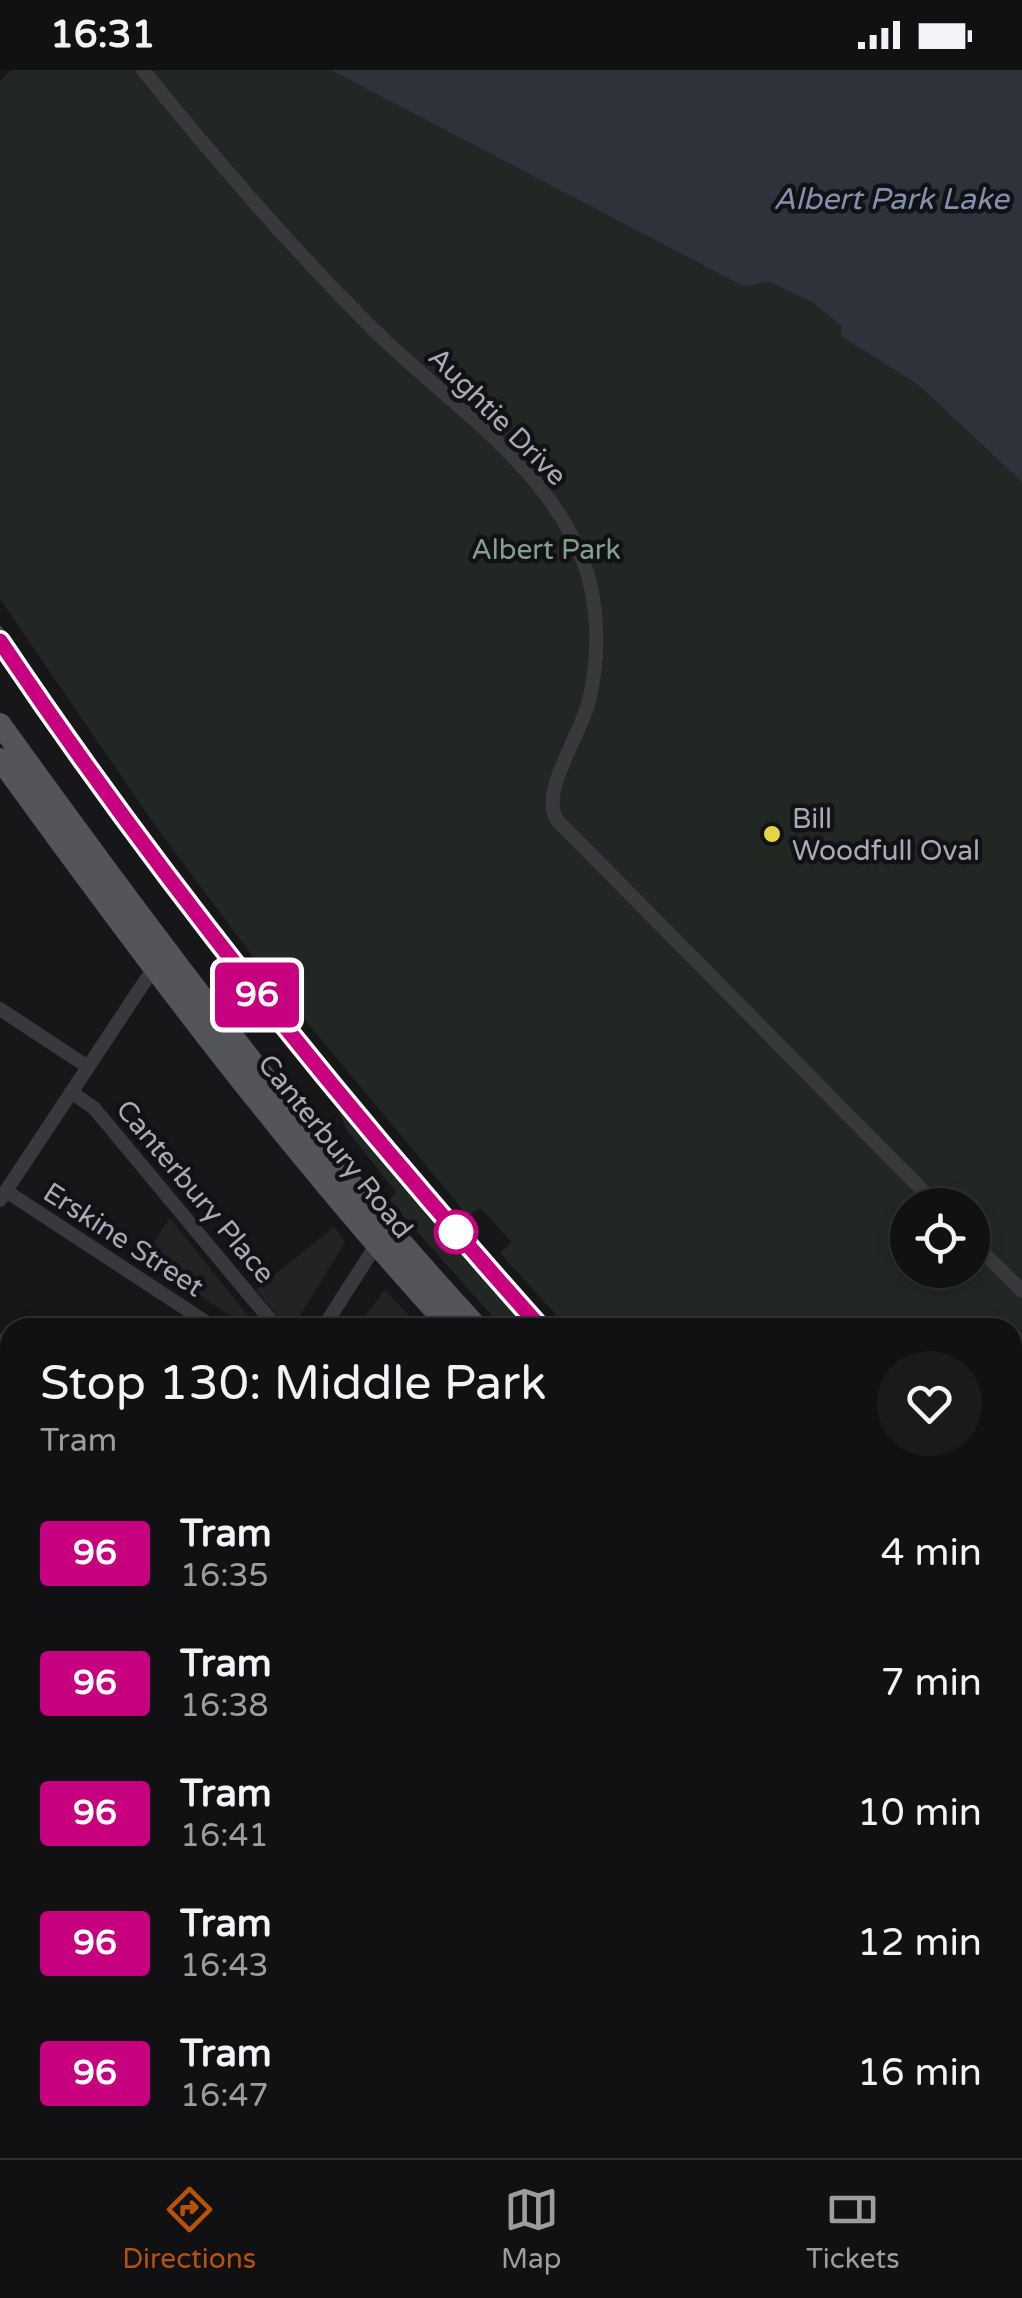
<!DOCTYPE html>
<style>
:root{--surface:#111012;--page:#1a191b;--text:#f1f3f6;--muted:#9c9d9f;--line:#303032;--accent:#b45309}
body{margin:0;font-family:"Varela Round",sans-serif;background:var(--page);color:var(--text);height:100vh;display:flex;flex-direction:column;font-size:38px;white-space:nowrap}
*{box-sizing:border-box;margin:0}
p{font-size:32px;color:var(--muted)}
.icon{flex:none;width:55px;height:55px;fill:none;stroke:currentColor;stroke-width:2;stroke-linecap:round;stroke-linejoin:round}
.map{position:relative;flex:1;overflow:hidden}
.panel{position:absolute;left:0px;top:1248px;width:1022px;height:842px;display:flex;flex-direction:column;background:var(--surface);border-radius:30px 30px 0 0;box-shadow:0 5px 15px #0003,0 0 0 2px var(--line)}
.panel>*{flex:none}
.badge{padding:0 20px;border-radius:8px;font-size:35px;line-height:65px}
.controls{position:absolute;left:890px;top:1118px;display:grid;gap:20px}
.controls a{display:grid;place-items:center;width:100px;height:100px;border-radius:50%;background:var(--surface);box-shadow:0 5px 15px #0003,0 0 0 2px var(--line);font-size:50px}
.map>.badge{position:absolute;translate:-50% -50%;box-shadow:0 0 0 5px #fff}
.round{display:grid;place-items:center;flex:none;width:105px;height:105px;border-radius:52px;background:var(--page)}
.headline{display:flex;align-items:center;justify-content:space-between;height:170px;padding:0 40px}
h1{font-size:48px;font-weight:600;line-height:75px}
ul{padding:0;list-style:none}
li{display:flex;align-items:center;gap:30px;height:130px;padding:0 40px}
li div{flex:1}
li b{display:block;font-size:38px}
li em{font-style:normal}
li .badge{min-width:110px;font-weight:700;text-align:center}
.status{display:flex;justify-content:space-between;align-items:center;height:70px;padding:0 50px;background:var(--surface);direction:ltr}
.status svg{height:28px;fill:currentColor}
.dock{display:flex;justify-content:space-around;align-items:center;height:140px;border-top:2px solid var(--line);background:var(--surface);font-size:28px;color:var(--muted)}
.dock a{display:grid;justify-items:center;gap:5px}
.dock .current{color:var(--accent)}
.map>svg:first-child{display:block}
.built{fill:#232225}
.green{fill:#212823;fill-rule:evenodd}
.water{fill:#2d323b}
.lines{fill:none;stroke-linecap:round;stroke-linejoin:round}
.minor{stroke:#38383d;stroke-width:14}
.primary{stroke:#54545b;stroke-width:22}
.tram{stroke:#4f4f55;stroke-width:2.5}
.line-casing{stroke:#fff;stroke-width:22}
.line{stroke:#c6007e;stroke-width:15}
.poi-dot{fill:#e3d543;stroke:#121113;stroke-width:4}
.stop-dot{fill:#fff;stroke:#c6007e;stroke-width:5}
.labels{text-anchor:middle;stroke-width:9;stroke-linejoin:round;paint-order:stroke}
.street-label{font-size:28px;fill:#a9aab7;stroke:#121113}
.park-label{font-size:28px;fill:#82a08b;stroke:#121113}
.poi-label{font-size:28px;fill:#a9aab7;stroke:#121113;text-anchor:start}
.water-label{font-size:30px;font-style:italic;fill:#8390af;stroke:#121113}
</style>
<div class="status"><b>16:31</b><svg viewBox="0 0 49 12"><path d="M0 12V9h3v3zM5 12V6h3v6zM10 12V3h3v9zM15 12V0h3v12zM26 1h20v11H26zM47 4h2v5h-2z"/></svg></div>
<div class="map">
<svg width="1022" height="2088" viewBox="0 0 1022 2088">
<rect width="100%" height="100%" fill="#171618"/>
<!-- built -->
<g class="built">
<polygon points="170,1148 257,1257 246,1257 144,1187"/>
<polygon points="334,1157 345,1172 293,1257 286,1257 256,1220"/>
<polygon points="385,1219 385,1220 420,1257 357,1257"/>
</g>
<!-- green -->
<g class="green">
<path d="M11 0H1022V1708L1012 1700V1258L567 1257 500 1183 512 1172 480 1138 468 1146 259 895 154 754 0 529V11ZM908 1135H972V1200H908Z"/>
<polygon points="335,1031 450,1161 447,1165 513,1240 518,1236 536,1257 502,1257 389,1130 396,1122 346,1059"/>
<polygon points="1012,1731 1022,1739 1022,1784 1013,1775"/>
</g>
<!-- water -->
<polygon class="water" points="331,0 1022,0 1022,412 920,316 841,266 842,256 812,232 768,211 745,217"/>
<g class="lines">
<!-- minor -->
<g class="minor">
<path d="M143 0C215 89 288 174 369 255 441 328 543 390 582 488 599 530 600 587 589 630 582 664 539 721 557 750L937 1135"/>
<polyline points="0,939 88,997"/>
<polyline points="71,1022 94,1038 277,1258"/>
<polyline points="6,1121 215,1258"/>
<polyline points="0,1130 157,893"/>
<polyline points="972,1171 1022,1221"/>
<polyline points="323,1258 376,1175"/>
<polyline points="0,1270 10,1276"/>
<polyline points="0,1437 10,1443"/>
<polyline points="0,1603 10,1610"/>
<polyline points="0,1747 10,1731"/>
<polyline points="0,1953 10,1959"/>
<polyline points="170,2080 178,2088"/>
<polyline points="611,2080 623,2088"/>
<polyline points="810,2080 822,2088"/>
<polyline points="975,2080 983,2088"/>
<polyline points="145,2088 150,2080"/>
<polyline points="583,2088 588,2080"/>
</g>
<!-- primary -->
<g class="primary">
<path d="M0 654C150 862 304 1069 478 1258"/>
<path d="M0 689C142 885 287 1079 451 1258"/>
<polyline points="1012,1796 1022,1805"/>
<polyline points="1012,1824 1022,1833"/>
</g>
<!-- tram -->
<g class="tram">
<path d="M0 557C166 805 353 1035 551 1258"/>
<polyline points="1012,1715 1022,1724"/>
<polyline points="0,1956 10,1963"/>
<polyline points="174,2080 183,2088"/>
</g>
</g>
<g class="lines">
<!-- line casing -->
<g class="line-casing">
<path id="line" d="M0 571C163 814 346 1040 541 1258"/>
</g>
<!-- line -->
<use href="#line" class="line"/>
</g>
<!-- markers -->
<circle class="poi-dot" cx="772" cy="764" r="10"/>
<circle class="stop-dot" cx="456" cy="1162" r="20"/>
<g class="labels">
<!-- street labels -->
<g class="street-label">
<text transform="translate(498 346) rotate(45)" y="10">Aughtie Drive</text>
<text transform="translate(336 1076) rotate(51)" y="10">Canterbury Road</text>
<text transform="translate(196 1121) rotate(50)" y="10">Canterbury Place</text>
<text transform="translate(124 1169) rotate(33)" y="10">Erskine Street</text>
</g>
<!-- park labels -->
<g class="park-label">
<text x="546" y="489">Albert Park</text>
</g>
<!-- poi labels -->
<g class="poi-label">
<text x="792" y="758">Bill<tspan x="792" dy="32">Woodfull Oval</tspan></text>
</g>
<!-- water labels -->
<g class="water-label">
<text x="891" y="139">Albert Park Lake</text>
</g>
</g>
</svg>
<div class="controls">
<a><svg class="icon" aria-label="locate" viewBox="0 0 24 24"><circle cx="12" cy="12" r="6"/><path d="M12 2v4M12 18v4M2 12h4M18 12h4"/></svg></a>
</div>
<b class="badge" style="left:257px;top:925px;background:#c6007e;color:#fff">96</b>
<section class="panel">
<div class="headline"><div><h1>Stop 130: Middle Park</h1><p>Tram</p></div><a class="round"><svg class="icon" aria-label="heart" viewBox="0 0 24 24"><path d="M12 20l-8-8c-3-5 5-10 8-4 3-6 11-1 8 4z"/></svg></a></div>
<ul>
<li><span class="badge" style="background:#c6007e;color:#fff">96</span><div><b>Tram</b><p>16:35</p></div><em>4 min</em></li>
<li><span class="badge" style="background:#c6007e;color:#fff">96</span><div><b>Tram</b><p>16:38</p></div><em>7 min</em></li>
<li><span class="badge" style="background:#c6007e;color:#fff">96</span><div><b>Tram</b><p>16:41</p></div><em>10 min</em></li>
<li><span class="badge" style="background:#c6007e;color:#fff">96</span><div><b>Tram</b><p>16:43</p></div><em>12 min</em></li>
<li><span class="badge" style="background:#c6007e;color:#fff">96</span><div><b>Tram</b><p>16:47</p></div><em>16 min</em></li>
</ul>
</section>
</div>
<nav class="dock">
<a class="current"><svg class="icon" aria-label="directions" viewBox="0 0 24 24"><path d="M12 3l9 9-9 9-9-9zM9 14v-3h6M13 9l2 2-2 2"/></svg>Directions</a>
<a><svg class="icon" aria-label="map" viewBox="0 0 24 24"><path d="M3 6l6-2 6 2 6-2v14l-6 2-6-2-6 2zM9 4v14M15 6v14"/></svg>Map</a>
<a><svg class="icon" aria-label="tickets" viewBox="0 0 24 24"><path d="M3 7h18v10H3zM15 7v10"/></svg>Tickets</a>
</nav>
